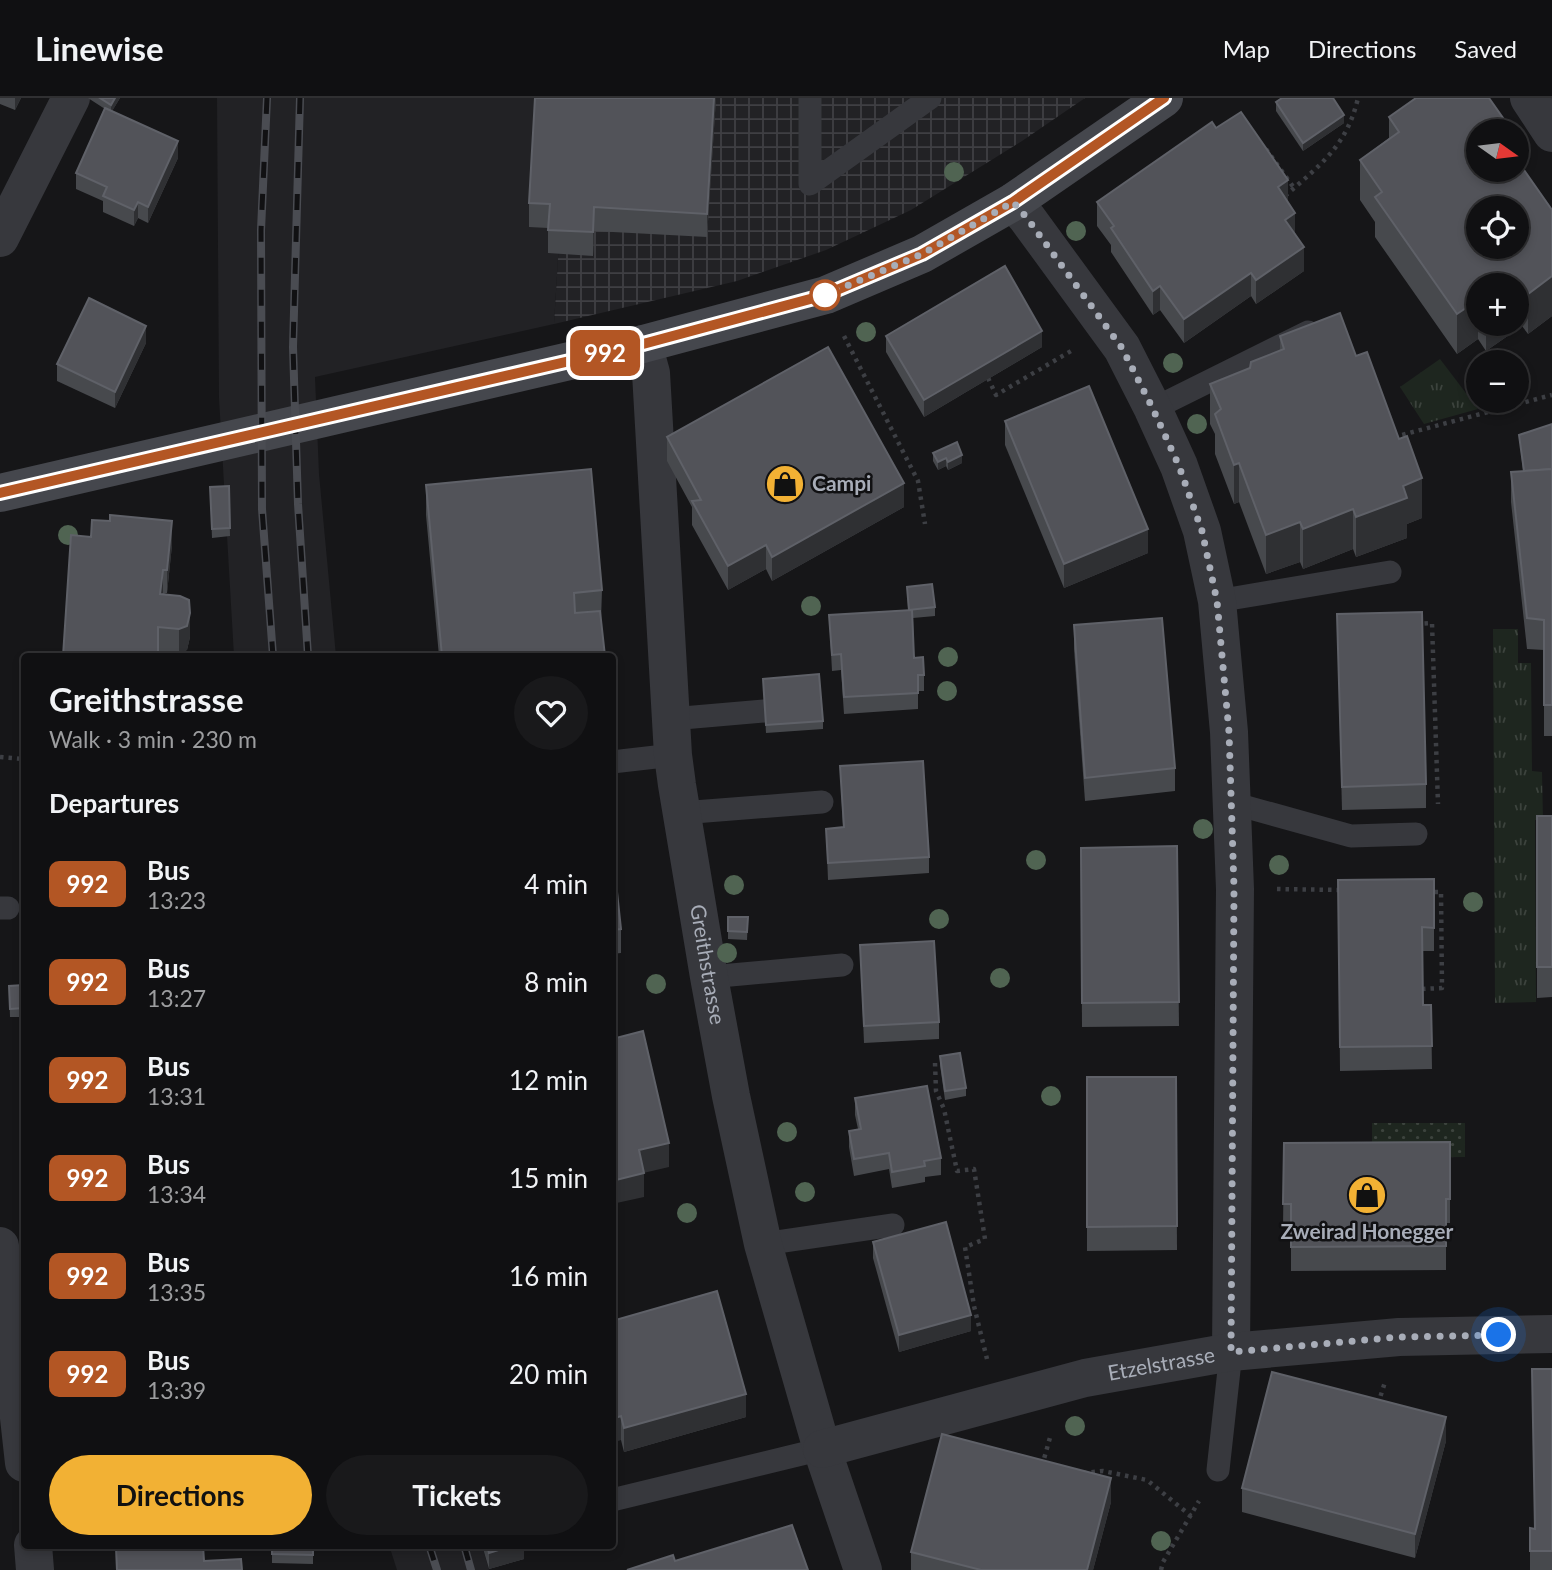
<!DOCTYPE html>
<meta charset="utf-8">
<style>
:root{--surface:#101012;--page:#19191b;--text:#f1f3f6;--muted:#9c9d9f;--line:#303032;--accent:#f2b134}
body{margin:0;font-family:Lato,sans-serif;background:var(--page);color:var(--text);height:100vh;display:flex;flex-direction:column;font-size:26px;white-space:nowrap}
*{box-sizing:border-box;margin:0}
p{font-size:23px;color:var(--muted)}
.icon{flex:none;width:38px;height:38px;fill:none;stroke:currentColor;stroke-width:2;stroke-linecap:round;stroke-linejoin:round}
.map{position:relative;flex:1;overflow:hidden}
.details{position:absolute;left:21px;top:555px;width:595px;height:896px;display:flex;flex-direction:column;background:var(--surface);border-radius:7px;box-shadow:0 4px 10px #0003,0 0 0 2px var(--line)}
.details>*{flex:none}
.badge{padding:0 14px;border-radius:10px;font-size:24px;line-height:46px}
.needle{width:46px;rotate:104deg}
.fabs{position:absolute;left:1466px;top:21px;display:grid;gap:14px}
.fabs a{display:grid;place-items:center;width:63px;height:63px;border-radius:50%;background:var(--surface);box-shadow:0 4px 10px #0003,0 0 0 2px var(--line);font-size:35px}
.you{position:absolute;width:35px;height:35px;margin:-18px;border:5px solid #fff;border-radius:50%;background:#1a73e8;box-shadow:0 0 0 10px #1a73e833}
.map>.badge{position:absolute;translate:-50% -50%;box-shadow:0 0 0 4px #fff}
h2{padding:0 28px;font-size:26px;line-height:63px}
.round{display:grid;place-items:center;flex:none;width:74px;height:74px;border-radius:37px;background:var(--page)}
.headline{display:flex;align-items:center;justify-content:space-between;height:119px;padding:0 28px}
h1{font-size:33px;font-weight:700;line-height:52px}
.primary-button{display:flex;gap:14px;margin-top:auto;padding:14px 28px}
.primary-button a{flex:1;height:80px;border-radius:42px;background:var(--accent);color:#111;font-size:28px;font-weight:700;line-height:80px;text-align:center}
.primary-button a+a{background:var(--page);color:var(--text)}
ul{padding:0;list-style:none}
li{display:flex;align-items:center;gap:21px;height:98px;padding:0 28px}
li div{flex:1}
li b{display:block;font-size:26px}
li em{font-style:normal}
li .badge{min-width:77px;font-weight:700;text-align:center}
header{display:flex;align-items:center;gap:42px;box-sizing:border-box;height:98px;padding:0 35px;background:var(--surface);border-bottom:2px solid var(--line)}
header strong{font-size:33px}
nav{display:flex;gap:38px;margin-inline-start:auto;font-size:24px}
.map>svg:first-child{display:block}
.built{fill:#222225}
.industrial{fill:url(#industrial-grid)}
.grass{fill:url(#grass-dots)}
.park{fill:url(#park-tufts)}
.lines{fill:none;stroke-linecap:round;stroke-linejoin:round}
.path{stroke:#3d3f44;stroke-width:4.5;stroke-dasharray:3.5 5;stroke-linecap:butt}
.lane{stroke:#37383d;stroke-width:23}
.street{stroke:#37383d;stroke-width:38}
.secondary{stroke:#45474d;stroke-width:38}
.rail-casing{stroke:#4a4c52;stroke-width:8}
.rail{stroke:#111113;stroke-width:5;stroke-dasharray:16;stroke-linecap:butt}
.tree{fill:#506452}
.wall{fill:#47494d;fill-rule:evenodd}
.shaded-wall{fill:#2f3033}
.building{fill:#525359;stroke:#5f6168;stroke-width:2;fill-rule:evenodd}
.line-casing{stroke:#fff;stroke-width:16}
.line{stroke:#b35624;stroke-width:10}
.walk{stroke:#a8adb8;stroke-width:7;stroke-dasharray:0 12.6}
.stop-dot{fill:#fff;stroke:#b35624;stroke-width:3.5}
.labels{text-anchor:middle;stroke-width:5;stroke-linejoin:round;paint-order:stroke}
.poi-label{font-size:21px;font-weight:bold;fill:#a8adb8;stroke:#111113;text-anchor:start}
.street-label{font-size:21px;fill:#a8adb8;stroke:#111113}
</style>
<header>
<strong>Linewise</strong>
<nav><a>Map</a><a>Directions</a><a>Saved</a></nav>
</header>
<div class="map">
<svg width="1552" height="1472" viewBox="0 0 1552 1472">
<defs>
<pattern id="industrial-grid" width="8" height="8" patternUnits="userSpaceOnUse" patternTransform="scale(1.75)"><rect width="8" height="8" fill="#222225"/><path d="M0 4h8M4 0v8" fill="none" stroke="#3f3f43"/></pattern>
<pattern id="grass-dots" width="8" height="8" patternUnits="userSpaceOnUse" patternTransform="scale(1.75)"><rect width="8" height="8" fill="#1e261f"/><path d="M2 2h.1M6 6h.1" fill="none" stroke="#3c433d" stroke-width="1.8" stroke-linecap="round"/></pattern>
<pattern id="park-tufts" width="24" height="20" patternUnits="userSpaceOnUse" patternTransform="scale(1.75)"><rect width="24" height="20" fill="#1e261f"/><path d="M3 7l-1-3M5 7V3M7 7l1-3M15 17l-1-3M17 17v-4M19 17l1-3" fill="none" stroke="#3c433d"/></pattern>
</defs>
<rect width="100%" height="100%" fill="#161618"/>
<!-- built -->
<g class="built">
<polygon points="217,0 568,0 554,226 315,279 319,376 336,558 234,558 219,300"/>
<polygon points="389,1447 482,1447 489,1472 397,1472"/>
</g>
<!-- industrial -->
<polygon class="industrial" points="568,0 1085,0 1022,43 911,112 826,152 737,183 554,226"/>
<!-- grass -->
<polygon class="grass" points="1372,1025 1465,1025 1465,1059 1372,1060"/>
<!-- park -->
<g class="park">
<polygon points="1440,261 1478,311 1424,326 1400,289"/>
<polygon points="1493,531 1518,531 1518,565 1531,565 1532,673 1542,674 1543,722 1535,722 1536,904 1495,905"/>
</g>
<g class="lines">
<!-- path -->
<g class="path">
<polyline points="1266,51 1294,90"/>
<path d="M1285 98C1320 67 1347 48 1358 0"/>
<polyline points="844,238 918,383 925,426"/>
<polyline points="988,280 996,297 1071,253"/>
<polyline points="1394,339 1552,297"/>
<polyline points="1416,526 1432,525 1438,706"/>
<polyline points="0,659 24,661"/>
<polyline points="1277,791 1342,792"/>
<polyline points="1422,891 1442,890 1441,794 1428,794"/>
<polyline points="935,965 936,993 944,1011 957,1073 974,1071 985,1141 965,1149 974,1208 987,1261"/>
<polyline points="1378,1306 1385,1284"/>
<polyline points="1042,1368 1051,1336"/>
<polyline points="1083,1375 1103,1373 1147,1382 1191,1418"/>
<polyline points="1161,1472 1163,1464 1199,1403"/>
</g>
<!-- lane -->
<g class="lane">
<polyline points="810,0 810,86 930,0"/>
<polyline points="1153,311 1308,234"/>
<polyline points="1217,503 1390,474"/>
<polyline points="671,621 764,613"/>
<polyline points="612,664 673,657"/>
<polyline points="1232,705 1351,738 1416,736"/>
<polyline points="681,715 822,704"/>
<polyline points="0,810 8,810"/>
<polyline points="709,879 842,867"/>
<polyline points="763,1146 893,1127"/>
<polyline points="1218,1372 1231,1254"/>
<polyline points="612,1402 822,1351"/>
</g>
<!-- street -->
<g class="street">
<polyline points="1529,0 1552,35"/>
<polyline points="1013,104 1027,120 1122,250 1153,311 1179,368 1202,433 1217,503 1229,634 1235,791 1231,1254"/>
<polyline points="0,140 71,0"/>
<path id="s1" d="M643 246 651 275 673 657 677 687 709 879 731 998 763 1146 822 1351 863 1472"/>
<polyline points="0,1148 24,1365"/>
<path id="s2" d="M822 1351 1085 1280 1231 1254 1399 1239 1552 1236"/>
<polyline points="33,1447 35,1472"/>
</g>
<!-- secondary -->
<polyline class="secondary" points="0,395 643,246 826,197 922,156 1013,104 1164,0"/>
<!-- rail casing -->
<g class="rail-casing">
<g id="rail">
<polyline points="267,0 261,132 262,411 273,558"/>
<polyline points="300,0 293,249 298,406 308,558"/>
<polyline points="429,1447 437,1472"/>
<polyline points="464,1447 471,1472"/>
</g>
</g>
<!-- rail -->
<use href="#rail" class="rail"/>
</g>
<!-- trees -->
<g class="tree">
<circle cx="954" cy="74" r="10"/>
<circle cx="1076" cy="133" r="10"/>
<circle cx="866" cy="234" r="10"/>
<circle cx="1173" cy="265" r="10"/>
<circle cx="1197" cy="326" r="10"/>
<circle cx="68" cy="437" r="10"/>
<circle cx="811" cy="508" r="10"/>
<circle cx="948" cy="559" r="10"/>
<circle cx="947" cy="593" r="10"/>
<circle cx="1203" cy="731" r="10"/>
<circle cx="1036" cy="762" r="10"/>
<circle cx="1279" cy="767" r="10"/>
<circle cx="734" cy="787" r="10"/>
<circle cx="1473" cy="804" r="10"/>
<circle cx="939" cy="821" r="10"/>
<circle cx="727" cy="855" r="10"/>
<circle cx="1000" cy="880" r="10"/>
<circle cx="656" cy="886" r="10"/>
<circle cx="1051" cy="998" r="10"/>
<circle cx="787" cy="1034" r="10"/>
<circle cx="805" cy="1094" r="10"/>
<circle cx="687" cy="1115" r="10"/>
<circle cx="1075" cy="1328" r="10"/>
<circle cx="1161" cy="1443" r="10"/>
</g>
<!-- wall -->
<g class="wall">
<polygon points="0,0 21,0 15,12 0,6"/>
<polygon points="88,0 120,0 112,13 178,60 148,125 138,120 134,128 103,114 103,103 76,91 76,75 105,11"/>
<polygon points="535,0 716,0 707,139 594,133 593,158 548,155 548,130 529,129 529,105"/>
<polygon points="1276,4 1344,25 1303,53 1276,13"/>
<path d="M1389 19 1503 29 1522 69 1552 112V218L1528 236 1522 228 1486 253 1478 241 1457 256 1375 139V124L1360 102V62L1389 40ZM1479 187 1517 226H1479Z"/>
<polygon points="1216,30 1288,104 1304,173 1256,206 1251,198 1184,245 1160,212 1153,217 1111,154 1111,147 1097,128 1097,104"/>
<polygon points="886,238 1042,249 924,319 886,254"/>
<polygon points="1280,238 1356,258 1422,420 1407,426 1407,440 1356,459 1353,451 1303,471 1300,464 1266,476 1239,404 1234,406 1215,356 1215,336 1210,326 1210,286 1250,270 1280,253"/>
<polygon points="146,245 115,310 57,283 57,266"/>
<polygon points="1005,323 1148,455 1064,490 1005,347"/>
<polygon points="1552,326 1552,638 1544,638 1544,552 1527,551 1511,404 1511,374 1523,373 1519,337"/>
<polygon points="667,339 904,409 772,483 766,471 728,492 692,427 692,409 667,363"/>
<polygon points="933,355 962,365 948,372 946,368 938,372 933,363"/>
<polygon points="426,387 602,492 601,522 605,558 439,558 426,417"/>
<polygon points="229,388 230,438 212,440 210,389"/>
<polygon points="172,447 167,495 163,496 190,539 187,552 179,555 158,553 158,555 63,558"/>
<polygon points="907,489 935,509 935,518 913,520 914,560 924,577 924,593 918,593 918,611 844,616 841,572 832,573 829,517 908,512"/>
<polygon points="1337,516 1426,686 1426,710 1342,712"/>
<polygon points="1074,527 1175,670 1175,693 1085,703 1074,551"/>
<polygon points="763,581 823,623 823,631 766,635"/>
<polygon points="840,668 929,759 929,775 828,782 826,731 843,730"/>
<polygon points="1537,718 1552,718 1552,899 1537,900"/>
<polygon points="612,747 621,831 621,855 612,856"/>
<polygon points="1177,748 1179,928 1082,929 1081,750"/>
<polygon points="1434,781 1434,853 1422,853 1423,907 1431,907 1432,971 1340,973 1338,782"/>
<polygon points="728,819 748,819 747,842 728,841"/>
<polygon points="860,847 939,924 939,941 864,945"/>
<polygon points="23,887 24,919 10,919 9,888"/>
<polygon points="940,958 966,990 966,998 945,1002 940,967"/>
<polygon points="1087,979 1176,979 1177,1152 1087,1153"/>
<polygon points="855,1000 941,1060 941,1077 925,1079 925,1084 892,1090 889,1071 854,1078 849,1049 849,1033 858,1031 855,1017"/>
<polygon points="1450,1044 1450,1125 1446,1125 1446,1172 1291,1173 1291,1130 1283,1130 1284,1045"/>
<polygon points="873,1144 971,1233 899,1254 873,1160"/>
<polygon points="612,1223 746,1319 624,1354 621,1342"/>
<polygon points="1552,1271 1552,1472 1530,1472 1530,1430 1535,1431"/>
<polygon points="1446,1343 1415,1460 1242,1414 1242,1390"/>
<polygon points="1111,1404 1093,1472 911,1472 911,1454"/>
<polygon points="272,1447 313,1447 313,1466 272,1465"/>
<polygon points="482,1447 524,1447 524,1461 489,1471"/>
</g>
<!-- shaded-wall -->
<g class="shaded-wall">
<polygon points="15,0 21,0 15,12"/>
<polygon points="115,0 120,0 111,15 111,7"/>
<polygon points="714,0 716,0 707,139 707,116"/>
<polygon points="1344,17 1344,25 1303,53 1303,45"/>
<polygon points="178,43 178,60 148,125 148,109"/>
<polygon points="1522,58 1522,98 1517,62"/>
<polygon points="1288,82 1288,106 1278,89"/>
<polygon points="138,104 138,120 134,128 134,112"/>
<polygon points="594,109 594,133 593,158 593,134"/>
<polygon points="1295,115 1295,138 1285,122"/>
<polygon points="1304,149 1304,173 1256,206 1256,182"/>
<polygon points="1251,175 1251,198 1184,245 1184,221"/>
<polygon points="1552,178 1552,218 1528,236 1528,196"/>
<polygon points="1160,188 1160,212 1153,217 1153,193"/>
<polygon points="1522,188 1522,228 1486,253 1486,226 1517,226 1517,192"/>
<polygon points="1478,202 1478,241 1457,256 1457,216"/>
<polygon points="146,228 146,245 115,310 115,294"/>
<polygon points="1042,233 1042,249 924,319 924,302"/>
<polygon points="962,357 962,365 948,372 948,364"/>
<polygon points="946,360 946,368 938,372 938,364"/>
<polygon points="1239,365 1239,404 1234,406 1234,367"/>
<polygon points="1422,380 1422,420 1407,426 1407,440 1356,459 1356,419 1403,388"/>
<polygon points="904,385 904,409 772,483 772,459"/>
<polygon points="1353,411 1353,451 1303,471 1303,431"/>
<polygon points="172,423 172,447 167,495 167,472"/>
<polygon points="1300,424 1300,464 1266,476 1266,437"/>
<polygon points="1148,431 1148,455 1064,490 1064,466"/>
<polygon points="766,447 766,471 728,492 728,468"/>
<polygon points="163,472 163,495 160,520 160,496"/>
<polygon points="190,515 190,539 187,552 179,555 179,531"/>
<polygon points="669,1045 669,1069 639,1076 639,1052"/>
<polygon points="644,1075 644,1099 612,1106 612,1083"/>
<polygon points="971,1217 971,1233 899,1254 899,1237"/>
<polygon points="746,1296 746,1319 624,1354 624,1330"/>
<polygon points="621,1318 621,1342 612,1345 612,1321"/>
<polygon points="1446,1319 1446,1343 1415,1460 1415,1436"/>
<polygon points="1111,1380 1111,1404 1093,1472 1087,1472"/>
<polygon points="515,1447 524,1447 524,1461 489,1471 489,1455"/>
</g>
<!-- building -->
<g class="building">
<polygon points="100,0 115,0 111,7"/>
<polygon points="535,0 714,0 707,116 594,109 593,134 548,132 550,106 529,105"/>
<polygon points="1282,0 1333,0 1344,17 1303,45 1276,4"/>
<path d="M1416 0H1489L1503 20 1499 24 1505 33H1479V72H1517V62L1552 112V178L1528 196 1522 188 1517 192V187H1479V202H1478L1457 216 1375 99 1382 94 1360 62 1399 34 1389 19ZM1479 110H1517V149H1479Z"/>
<polygon points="105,10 178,43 148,109 138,104 134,112 103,98 107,89 76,75"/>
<polygon points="1241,14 1288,82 1278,89 1295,115 1285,122 1304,149 1256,182 1251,175 1184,221 1160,188 1153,193 1111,130 1114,128 1097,104 1212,24 1216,30"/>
<polygon points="1517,51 1522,58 1517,62"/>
<polygon points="1005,168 1042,233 924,302 886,238"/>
<polygon points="89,200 146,228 115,294 57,266"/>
<polygon points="1340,215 1356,258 1367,254 1399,341 1407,338 1422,380 1403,388 1407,400 1356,419 1353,411 1303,431 1300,424 1266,437 1239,365 1234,367 1215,316 1221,311 1210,286 1250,270 1251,264 1284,251 1280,238"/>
<polygon points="828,249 904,385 772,459 766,447 728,468 692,403 701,402 667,339"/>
<polygon points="1089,288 1148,431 1064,466 1005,323"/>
<polygon points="1552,326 1552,371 1524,373 1519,337"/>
<polygon points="957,344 962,357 948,364 946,360 938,364 933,355"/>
<polygon points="591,371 602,492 574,495 575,515 600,513 605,558 442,558 426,387"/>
<polygon points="1552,371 1552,607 1544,607 1544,522 1527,520 1511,374"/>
<polygon points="229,388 230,430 212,431 210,389"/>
<polygon points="110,417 172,423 167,472 163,472 160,496 180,498 189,502 190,515 187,528 179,531 158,529 158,555 163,556 162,558 63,558 71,437 91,439 92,422 110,423"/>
<polygon points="932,486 935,509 909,512 907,489"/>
<polygon points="912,512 914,560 923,559 924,577 918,577 918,595 844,599 841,556 832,557 829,517"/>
<polygon points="1422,514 1426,686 1342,689 1337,516"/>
<polygon points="1162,520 1175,670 1085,680 1074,527"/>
<polygon points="819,576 823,623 766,627 763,581"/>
<polygon points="923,663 929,759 828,765 826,731 844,729 840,668"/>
<rect x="1537" y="718" width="15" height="151"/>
<polygon points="612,747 621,831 612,832"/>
<polygon points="1177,748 1179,904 1082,905 1081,750"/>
<polygon points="1434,781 1434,830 1422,829 1423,907 1431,907 1432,948 1340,949 1338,782"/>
<polygon points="728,819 748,819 747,834 728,833"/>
<polygon points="934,843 939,924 864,928 860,847"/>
<polygon points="23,887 24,910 10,911 9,888"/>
<polygon points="643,933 669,1045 639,1052 644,1075 612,1083 612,941"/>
<polygon points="960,955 966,990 945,993 940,958"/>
<polygon points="1087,979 1176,979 1177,1128 1087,1129"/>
<polygon points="927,988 941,1060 924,1063 925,1068 892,1074 889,1055 854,1061 849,1033 861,1031 855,1000"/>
<polygon points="1450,1044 1450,1101 1446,1101 1446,1148 1291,1149 1291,1106 1283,1106 1284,1045"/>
<polygon points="946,1124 971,1217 899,1237 873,1144"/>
<polygon points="717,1193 746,1296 624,1330 621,1318 612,1321 612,1223"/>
<polygon points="1532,1271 1552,1271 1552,1453 1530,1453 1530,1430 1535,1431"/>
<polygon points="1272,1274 1446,1319 1415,1436 1242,1390"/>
<polygon points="942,1336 1111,1380 1087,1472 981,1472 911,1454"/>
<polygon points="792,1427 808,1472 627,1472 673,1457 675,1463"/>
<polygon points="136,1447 203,1447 204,1463 241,1461 242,1472 117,1472 116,1450 136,1449"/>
<polygon points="272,1447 313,1447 313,1457 272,1456"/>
<polygon points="487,1447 515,1447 489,1455"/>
</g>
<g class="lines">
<!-- line casing -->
<g class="line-casing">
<polyline id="line" points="0,395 643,246 825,197 922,156 1013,104 1164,0"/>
</g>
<!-- line -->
<use href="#line" class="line"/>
<!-- walk -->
<polyline class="walk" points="825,197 922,156 1013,104 1027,120 1122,250 1153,311 1179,368 1202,433 1217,503 1229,634 1234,790 1231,1254 1399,1239 1499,1237"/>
</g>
<!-- icons -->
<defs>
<g id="shop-disc" transform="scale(2.0125)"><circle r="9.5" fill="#f2b134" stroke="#111113"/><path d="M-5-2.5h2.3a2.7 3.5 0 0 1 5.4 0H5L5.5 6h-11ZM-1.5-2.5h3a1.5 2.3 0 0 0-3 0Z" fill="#111"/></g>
</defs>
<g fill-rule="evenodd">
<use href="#shop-disc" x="785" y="386"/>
<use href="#shop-disc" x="1367" y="1097"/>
</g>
<!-- markers -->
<circle class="stop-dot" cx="825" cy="197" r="14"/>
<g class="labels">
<!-- poi labels -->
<g class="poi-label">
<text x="812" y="393">Campi</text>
<text x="1367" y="1141" text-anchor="middle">Zweirad Honegger</text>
</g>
<!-- street labels -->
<g class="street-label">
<text dy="7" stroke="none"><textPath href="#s1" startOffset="625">Greithstrasse</textPath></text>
<text dy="7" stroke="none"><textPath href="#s2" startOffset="350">Etzelstrasse</textPath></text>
</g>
</g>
</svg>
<div class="fabs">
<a><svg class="needle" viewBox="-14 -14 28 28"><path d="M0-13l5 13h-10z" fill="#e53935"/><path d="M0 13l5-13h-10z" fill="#9c9d9f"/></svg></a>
<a><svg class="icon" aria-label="locate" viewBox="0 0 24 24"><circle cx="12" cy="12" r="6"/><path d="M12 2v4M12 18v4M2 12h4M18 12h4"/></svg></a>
<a>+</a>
<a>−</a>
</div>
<div class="you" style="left:1499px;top:1237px"></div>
<b class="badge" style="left:605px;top:255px;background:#b35624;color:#fff">992</b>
<section class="details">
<div class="headline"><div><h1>Greithstrasse</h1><p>Walk · 3 min · 230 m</p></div><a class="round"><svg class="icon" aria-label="heart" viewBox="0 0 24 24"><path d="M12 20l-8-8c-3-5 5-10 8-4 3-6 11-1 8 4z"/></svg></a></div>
<h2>Departures</h2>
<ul>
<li><span class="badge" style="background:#b35624;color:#fff">992</span><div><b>Bus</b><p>13:23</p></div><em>4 min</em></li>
<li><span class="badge" style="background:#b35624;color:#fff">992</span><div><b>Bus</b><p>13:27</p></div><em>8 min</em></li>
<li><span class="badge" style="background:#b35624;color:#fff">992</span><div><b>Bus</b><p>13:31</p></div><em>12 min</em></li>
<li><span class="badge" style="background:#b35624;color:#fff">992</span><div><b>Bus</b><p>13:34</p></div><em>15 min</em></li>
<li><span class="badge" style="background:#b35624;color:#fff">992</span><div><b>Bus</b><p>13:35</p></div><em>16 min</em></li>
<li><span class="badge" style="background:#b35624;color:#fff">992</span><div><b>Bus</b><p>13:39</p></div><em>20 min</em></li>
</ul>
<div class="primary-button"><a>Directions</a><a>Tickets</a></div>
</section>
</div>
